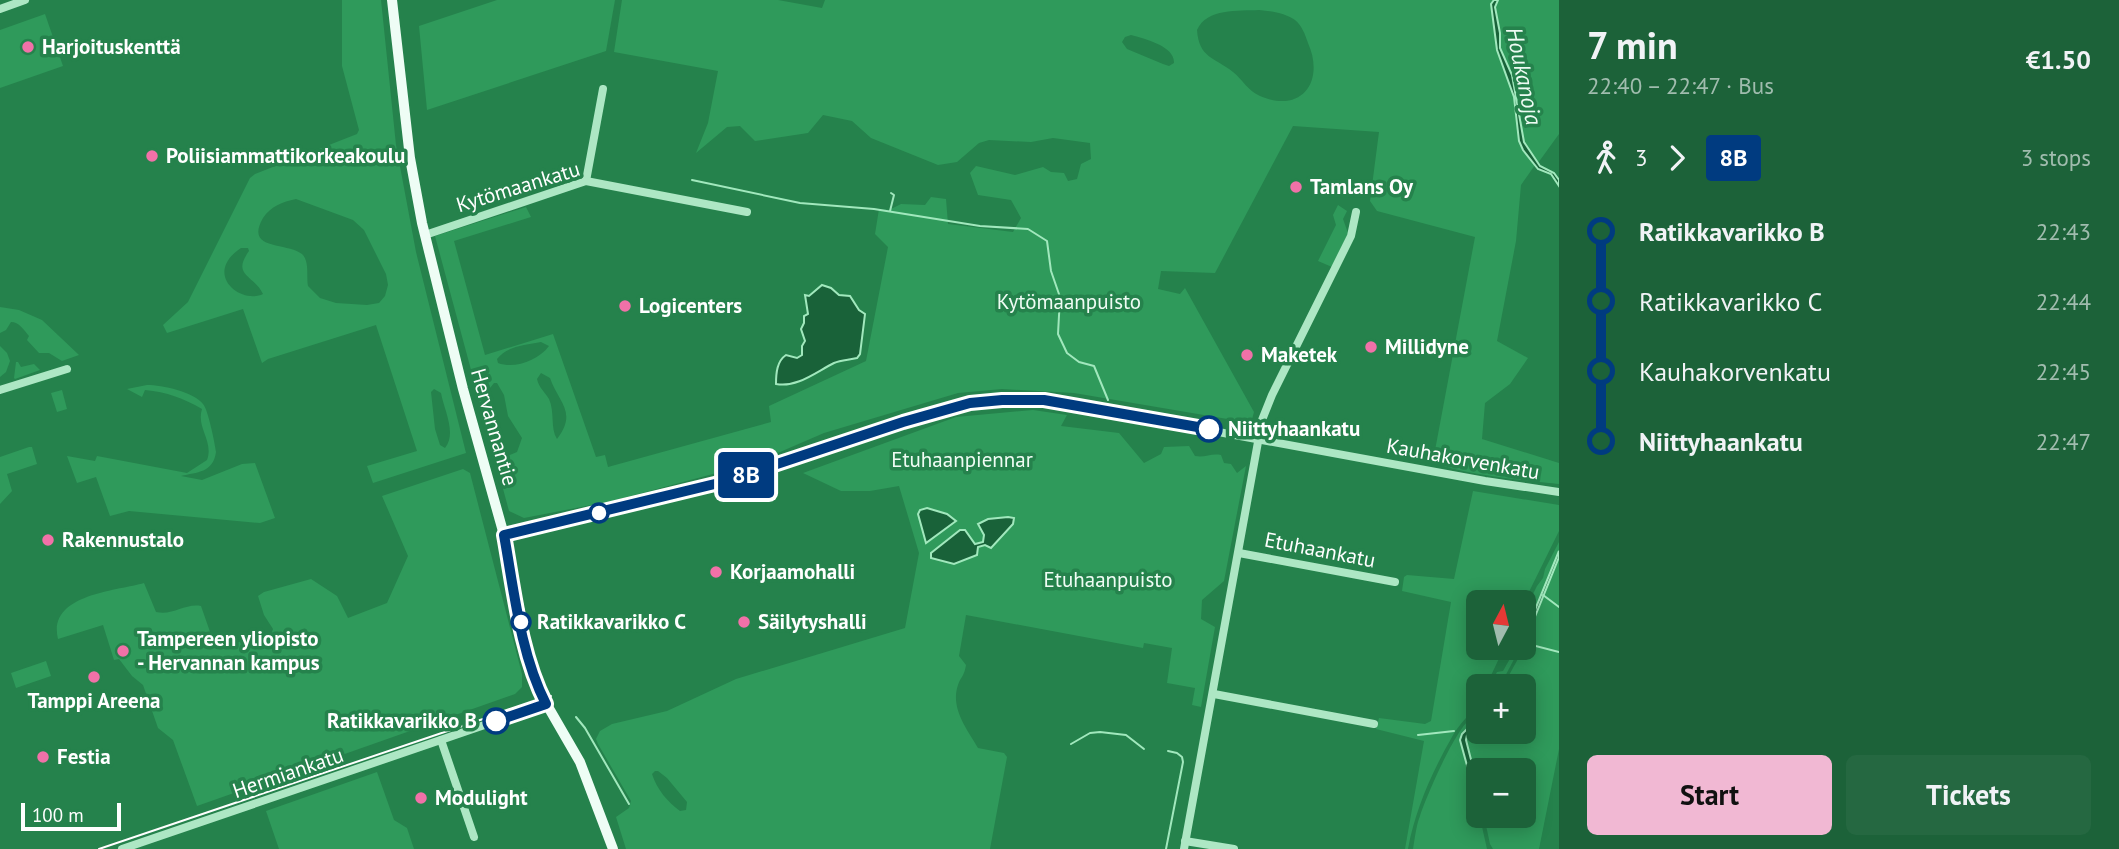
<!DOCTYPE html>
<meta charset="utf-8">
<style>
:root{--surface:#1c6239;--page:#256841;--text:#f1f3f6;--muted:#a0bcae;--accent:#f1b8d3}
body{margin:0;font-family:"PT Sans",sans-serif;background:var(--page);color:var(--text);height:100vh;display:flex;flex-direction:column;font-size:26px;white-space:nowrap}
*{box-sizing:border-box;margin:0}
p{font-size:23px;color:var(--muted)}
.icon{flex:none;width:38px;height:38px;fill:none;stroke:currentColor;stroke-width:2;stroke-linecap:round;stroke-linejoin:round}
.map{position:relative;flex:1;overflow:hidden}
.drawer{display:flex;flex-direction:column;background:var(--surface);width:560px}
.drawer>*{flex:none}
.badge{padding:0 14px;border-radius:5px;font-size:24px;line-height:46px}
.needle{width:46px;rotate:7deg}
.tools{position:absolute;left:1466px;top:590px;display:grid;gap:14px}
.tools a{display:grid;place-items:center;width:70px;height:70px;border-radius:10px;background:var(--surface);box-shadow:0 4px 18px #0003;font-size:35px}
.scale{position:absolute;left:21px;bottom:18px;width:100px;box-sizing:border-box;padding-left:7px;border:4px solid #fff;border-top:0;font-size:19px;line-height:24px;white-space:nowrap;color:#fff;-webkit-text-stroke:5px #25824c;paint-order:stroke}
.map>.badge{position:absolute;translate:-50% -50%;box-shadow:0 0 0 4px #fff}
.legs{display:flex;align-items:center;gap:10px;height:77px;padding:0 28px;font-size:23px}
.legs p{margin-inline-start:auto}
.head{display:flex;align-items:center;justify-content:space-between;height:119px;padding:0 28px}
h1{font-size:38px;font-weight:600;line-height:52px}
.button{display:flex;gap:14px;margin-top:auto;padding:14px 28px}
.button a{flex:1;height:80px;border-radius:10px;background:var(--accent);color:#111;font-size:28px;font-weight:600;line-height:80px;text-align:center}
.button a+a{background:var(--page);color:var(--text)}
ul{padding:0 28px;list-style:none}
li{display:flex;align-items:center;gap:24px;height:70px;font-size:26px}
li i{display:grid;place-items:center;width:10px;height:100%;margin:0 9px;background:currentColor}
li i::after{content:'';width:18px;height:18px;margin:-9px;border:5px solid;border-radius:50%;background:var(--surface)}
li p{margin-inline-start:auto}
li:first-child i{background:linear-gradient(#0000 50%,currentColor 0)}
li:last-child i{background:linear-gradient(currentColor 50%,#0000 0)}
main{display:flex;flex:1;min-height:0}
.map>svg:first-child{display:block}
.green{fill:#2f9a5b;fill-rule:evenodd}
.water{fill:#196239;stroke:#a1e8bd;stroke-width:2}
.lines{fill:none;stroke-linecap:round;stroke-linejoin:round}
.stream{stroke:#a1e8bd;stroke-width:2}
.minor{stroke:#ade7c4;stroke-width:8}
.major{stroke:#eefdf5;stroke-width:10}
.tram{stroke:#fff;stroke-width:2}
.line-1-casing{stroke:#fff;stroke-width:16}
.line-1{stroke:#003b80;stroke-width:10}
.poi-dot{fill:#f171a8;stroke:#25824c;stroke-width:2.5}
.stop-1-dot{fill:#fff;stroke:#003b80;stroke-width:3.5}
.labels{text-anchor:middle;stroke-width:7;stroke-linejoin:round;paint-order:stroke}
.poi-label{font-size:21px;font-weight:bold;fill:#fff;stroke:#25824c;text-anchor:start}
.street-label{font-size:21px;fill:#fff;stroke:#25824c}
.park-label{font-size:21px;fill:#effcf4;stroke:#25824c}
.stop-label{font-size:21px;font-weight:bold;fill:#fff;stroke:#25824c;text-anchor:start}
.water-label{font-size:23px;font-style:italic;fill:#edfbf3;stroke:#25824c}
</style>
<main>
<div class="map">
<svg width="1559" height="849" viewBox="0 0 1559 849">
<rect width="100%" height="100%" fill="#25824c"/>
<!-- green -->
<g class="green">
<path d="M342 0H381L396 145 416 252 466 453 373 483 367 466 417 451 376 325 268 359 262 363 243 309 167 333 163 325 188 302 250 178 255 174 357 134 359 130 342 66ZM296 199 353 220 364 230 386 274 388 285 385 296 379 303 367 305 336 303 320 298 308 286C306 276 310 262 302 254 288 242 244 251 263 218 271 206 282 202 296 199ZM241 248H248L249 251C231 276 254 275 263 294 241 305 202 274 241 248ZM434 389 441 393C444 410 457 433 445 448L440 445 435 429 431 392Z"/>
<polygon points="497,0 615,0 606,51 427,110 419,26"/>
<path d="M622 0H778L822 8 825 0H1494L1491 4 1497 50 1514 97 1519 141 1523 150 1535 165 1521 185 1516 241 1497 341 1528 358 1510 384 1485 403 1482 439 1559 463V484C1536 482 1448 473 1433 461L1475 237 1377 211 1370 201 1379 132 1293 126 1215 273 1161 271 1158 289 1180 294 1185 288 1254 412 1251 423 1074 393 1002 389 958 393 824 433 780 452 724 471 612 501 524 518 509 511 435 236 526 207 531 217 454 241 485 355 553 334 596 457 605 455 608 467 771 422 769 406 866 361 888 247 875 234 879 209 889 210 901 204 925 205 931 197 946 199 948 224 1013 232 1021 218 1011 200 978 195 970 173 976 166 1015 175 1043 167 1051 172 1064 173 1068 181 1077 179 1081 164 1091 159 1090 143 1053 138 1031 142 989 140 979 143 957 162 938 165 871 138 852 121 823 115 808 133 755 141 740 126 727 127 696 153 708 123 718 71 614 52ZM1259 10C1271 11 1285 13 1295 20 1302 26 1305 34 1308 43 1325 81 1302 114 1260 96 1248 91 1243 80 1233 72 1214 57 1199 58 1197 30 1207 8 1238 11 1259 10ZM1131 35C1145 39 1175 46 1174 63L1169 66 1163 64 1127 49 1122 42 1125 37ZM541 342 549 346C538 361 514 369 498 363L497 359C507 346 525 345 541 342ZM541 373 550 378C558 402 578 412 557 439 550 428 555 412 549 399 545 392 539 388 537 379ZM494 383H497L504 395 508 416 522 438 517 452 498 460 482 398Z"/>
<polygon points="1498,0 1559,0 1559,134 1538,163 1524,142 1512,75 1500,48 1500,33 1495,7"/>
<polygon points="45,14 63,66 0,88 0,30"/>
<polygon points="1338,205 1347,211 1343,219 1348,233 1332,267 1318,261 1336,225 1333,215"/>
<path d="M0 307 19 310 42 320 79 355 62 361 49 353H39L27 340 29 336C24 330 19 322 11 322L6 330 0 333Z"/>
<polygon points="0,346 7,353 10,361 6,372 0,377"/>
<polygon points="16,362 18,362 21,367 34,364 40,370 15,379 14,378"/>
<path d="M147 385C162 385 194 392 203 404 208 409 215 444 216 452 213 473 197 472 181 476L202 480 242 464 255 463 275 518 260 523 129 511 110 516 96 477 77 483 67 456 95 461 97 456 187 473 207 460C214 441 196 428 202 409 183 398 167 392 145 390L142 397 127 389Z"/>
<polygon points="62,390 67,409 57,412 51,393"/>
<path d="M1033 410 1067 415 1061 426 1119 433 1144 463 1161 454 1164 447 1189 446 1195 456C1205 458 1211 453 1221 455L1224 463 1231 464 1237 473 1246 466 1224 581 1202 600 1201 619 1215 627 1201 707 1192 705 1195 688 1167 683 1172 648 1144 643 1143 648 966 615 959 656 966 665C964 677 961 676 958 685 950 708 967 729 978 748L1004 753 1007 757 990 849H626L616 817 629 808 631 801 598 744 596 739 600 731 612 724 667 711 736 679 905 628 919 553 899 486 870 491H841L803 473 956 417ZM655 771H658L667 778 687 802 686 810 680 811C668 802 657 790 652 774Z"/>
<polygon points="29,447 32,447 37,464 7,474 12,491 0,504 0,457"/>
<path d="M463 469 470 473 522 674V687L515 694 197 806 173 740 158 728 143 685 132 676 119 659 114 660 103 625 58 639C47 594 117 591 144 583L156 612C173 616 185 603 201 606L216 649 272 632 273 629 264 615 258 596 264 592 311 579 337 596 348 618 387 603 408 556 382 496Z"/>
<path d="M1473 491 1559 505V531L1524 602H1479V648H1504L1486 686H1479C1479 711 1463 717 1452 737 1432 772 1415 810 1408 849H1405L1424 741 1376 729 1379 718 1425 724 1431 721 1451 602 1402 591 1404 577 1407 575 1454 579Z"/>
<polygon points="1559,542 1559,551 1524,637 1524,612 1537,586 1543,578 1545,569"/>
<polygon points="1559,557 1559,749 1539,849 1493,849 1490,844 1484,816 1524,816 1524,770 1479,770 1479,791 1466,740 1467,735 1479,722 1479,732 1524,732 1524,686 1503,686 1524,648"/>
<polygon points="1516,648 1520,648 1502,682 1498,686 1490,686 1497,672 1503,671"/>
<polygon points="46,661 51,676 16,688 11,673"/>
<path d="M1472 718 1475 721 1462 734 1461 743 1472 782 1487 849H1413C1415 838 1416 826 1420 816 1426 797 1457 725 1472 718Z"/>
<polygon points="377,772 394,820 407,828 414,849 279,849 266,811"/>
</g>
<!-- water -->
<g class="water">
<polygon points="1494,0 1498,0 1495,7 1500,33 1500,48 1512,75 1524,142 1540,166 1554,173 1559,180 1559,186 1551,174 1538,169 1523,150 1519,141 1514,97 1497,50 1491,4"/>
<path d="M822 285 831 288 839 295 850 296 859 310 865 314 860 354 857 358C849 360 841 360 834 363 816 372 797 388 776 384 776 373 777 361 786 355L797 358 802 355V346L805 341 801 329 804 323V316L808 314 805 295 809 296Z"/>
<polygon points="927,508 947,514 956,521 926,543 918,514 920,510"/>
<polygon points="1008,517 1014,518 1013,524 991,548 985,545 978,547 977,555 954,564 931,558 931,553 960,530 965,530 975,544 983,542 984,535 978,524 988,519"/>
<polygon points="1559,551 1559,557 1524,644 1524,637"/>
<polygon points="1475,721 1478,723 1467,735 1466,740 1479,791 1479,809 1460,740 1462,734"/>
</g>
<g class="lines">
<!-- stream -->
<g class="stream">
<polyline points="692,180 800,203 874,209 980,226 1028,229 1047,241 1051,271 1060,297 1058,334 1067,353 1079,362 1094,366 1108,400"/>
<polyline points="890,211 894,195 891,193"/>
<polyline points="1543,595 1559,607"/>
<polyline points="1524,643 1559,652"/>
<polyline points="576,717 585,728 629,804"/>
<polyline points="1418,735 1454,731"/>
<polyline points="1071,744 1090,733 1100,732 1126,735 1144,749"/>
<polyline points="1166,849 1183,762 1182,757 1177,753 1168,751"/>
</g>
<!-- minor -->
<g class="minor">
<polyline points="0,9 25,0"/>
<polyline points="586,181 603,89"/>
<polyline points="425,235 586,181 747,212"/>
<polyline points="0,390 67,369"/>
<polyline points="504,535 723,482 948,408 992,400 1044,400 1485,481 1559,492"/>
<polyline points="1239,553 1395,582"/>
<polyline points="1214,694 1374,724"/>
<polyline points="441,740 474,837"/>
<polyline points="1185,841 1234,849"/>
<polyline points="122,849 546,704"/>
<polyline points="1184,849 1262,420 1272,395 1351,236 1356,212"/>
</g>
<!-- major -->
<polyline class="major" points="392,0 410,158 422,223 463,389 504,535 529,656 543,698 580,762 613,849"/>
<!-- tram -->
<polyline class="tram" points="99,849 551,696"/>
</g>
<g class="lines">
<!-- line-1 casing -->
<g class="line-1-casing">
<path id="line-1" d="M496 721 546 704C520 653 514 590 504 535L723 482 903 422 970 403 1002 400H1044L1209 429"/>
</g>
<!-- line-1 -->
<use href="#line-1" class="line-1"/>
</g>
<!-- markers -->
<g class="poi-dot">
<circle cx="28" cy="47" r="7"/>
<circle cx="152" cy="156" r="7"/>
<circle cx="1296" cy="187" r="7"/>
<circle cx="625" cy="306" r="7"/>
<circle cx="1371" cy="347" r="7"/>
<circle cx="1247" cy="355" r="7"/>
<circle cx="48" cy="540" r="7"/>
<circle cx="716" cy="572" r="7"/>
<circle cx="744" cy="622" r="7"/>
<circle cx="123" cy="651" r="7"/>
<circle cx="94" cy="677" r="7"/>
<circle cx="43" cy="757" r="7"/>
<circle cx="421" cy="798" r="7"/>
</g>
<g class="stop-1-dot">
<circle cx="1209" cy="429" r="12"/>
<circle cx="599" cy="513" r="9"/>
<circle cx="521" cy="622" r="9"/>
<circle cx="496" cy="721" r="12"/>
</g>
<g class="labels">
<!-- poi labels -->
<g class="poi-label">
<text x="42" y="54">Harjoituskenttä</text>
<text x="166" y="163">Poliisiammattikorkeakoulu</text>
<text x="1310" y="194">Tamlans Oy</text>
<text x="639" y="313">Logicenters</text>
<text x="1385" y="354">Millidyne</text>
<text x="1261" y="362">Maketek</text>
<text x="62" y="547">Rakennustalo</text>
<text x="730" y="579">Korjaamohalli</text>
<text x="758" y="629">Säilytyshalli</text>
<text x="137" y="646">Tampereen yliopisto<tspan x="137" dy="24">- Hervannan kampus</tspan></text>
<text x="94" y="708" text-anchor="middle">Tamppi Areena</text>
<text x="57" y="764">Festia</text>
<text x="435" y="805">Modulight</text>
</g>
<!-- street labels -->
<g class="street-label">
<text transform="translate(518 187) rotate(-17)" y="7">Kytömaankatu</text>
<text transform="translate(494 427) rotate(74)" y="7">Hervannantie</text>
<text transform="translate(1463 459) rotate(10)" y="7">Kauhakorvenkatu</text>
<text transform="translate(1320 550) rotate(11)" y="7">Etuhaankatu</text>
<text transform="translate(288 773) rotate(-19)" y="7">Hermiankatu</text>
</g>
<!-- park labels -->
<g class="park-label">
<text x="1069" y="309">Kytömaanpuisto</text>
<text x="962" y="467">Etuhaanpiennar</text>
<text x="1108" y="587">Etuhaanpuisto</text>
</g>
<!-- stop labels -->
<g class="stop-label">
<text x="1228" y="436">Niittyhaankatu</text>
<text x="537" y="629">Ratikkavarikko C</text>
<text x="477" y="728" text-anchor="end">Ratikkavarikko B</text>
</g>
<!-- water labels -->
<g class="water-label">
<text transform="translate(1524 76) rotate(78)" y="8">Houkanoja</text>
</g>
</g>
</svg>
<div class="tools">
<a><svg class="needle" viewBox="-14 -14 28 28"><path d="M0-13l5 13h-10z" fill="#e53935"/><path d="M0 13l5-13h-10z" fill="#a0bcae"/></svg></a>
<a>+</a>
<a>−</a>
</div>
<div class="scale">100 m</div>
<b class="badge" style="left:746px;top:475px;background:#003b80;color:#fff">8B</b>
</div>
<section class="drawer">
<div class="head"><div><h1>7 min</h1><p>22:40 – 22:47 · Bus</p></div><b>€1.50</b></div>
<div class="legs"><svg class="icon" aria-label="walk" viewBox="0 0 24 24"><circle cx="13" cy="4" r="2"/><path d="M13 8l-2 6 4 7M11 14l-3 7M7 12l3-4h3l4 4"/></svg>3<svg class="icon" aria-label="forward" viewBox="0 0 24 24"><path d="M9 5l7 7-7 7"/></svg><b class="badge" style="background:#003b80;color:#fff">8B</b><p>3 stops</p></div>
<ul>
<li><i style="color:#003b80"></i><b>Ratikkavarikko B</b><p>22:43</p></li>
<li><i style="color:#003b80"></i><span>Ratikkavarikko C</span><p>22:44</p></li>
<li><i style="color:#003b80"></i><span>Kauhakorvenkatu</span><p>22:45</p></li>
<li><i style="color:#003b80"></i><b>Niittyhaankatu</b><p>22:47</p></li>
</ul>
<div class="button"><a>Start</a><a>Tickets</a></div>
</section>
</main>
